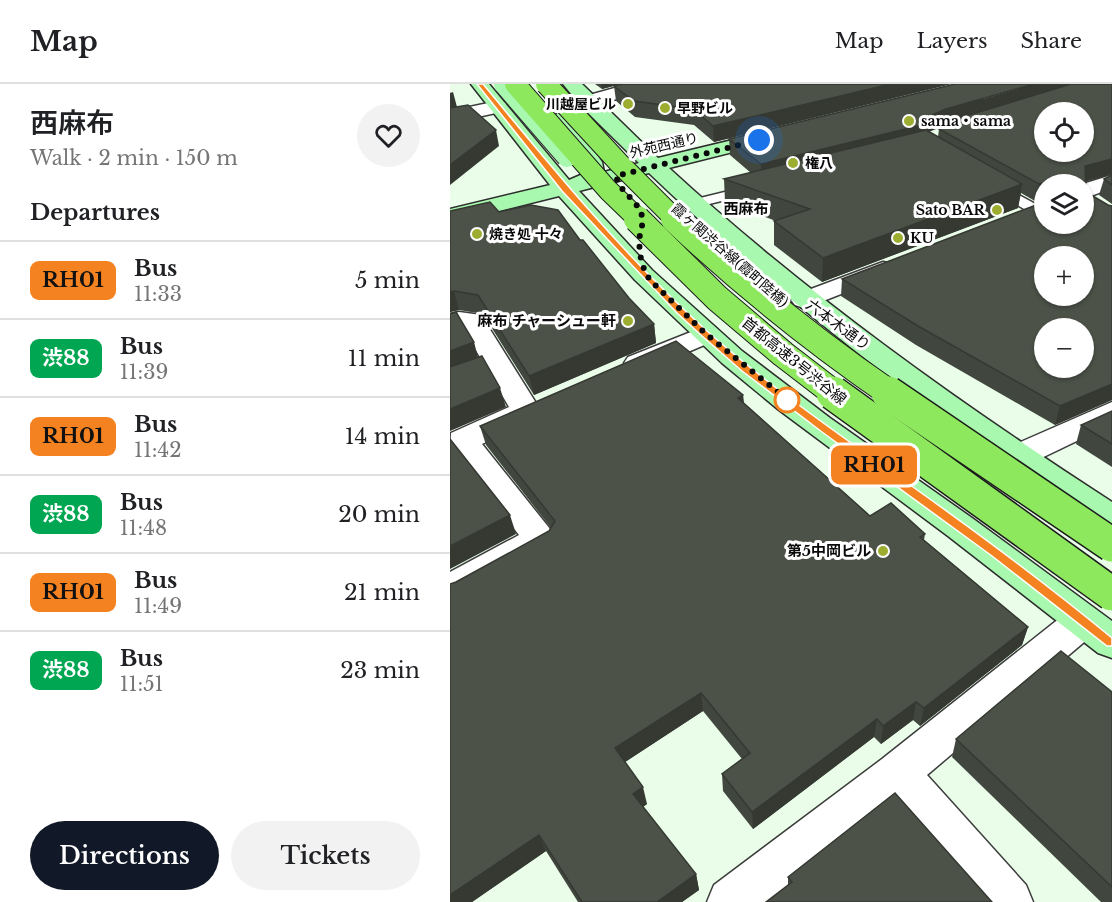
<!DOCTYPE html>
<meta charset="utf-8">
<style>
:root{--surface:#fff;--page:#f2f2f2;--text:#202124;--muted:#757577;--line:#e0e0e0;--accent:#111827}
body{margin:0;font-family:"Libre Baskerville","Noto Sans JP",serif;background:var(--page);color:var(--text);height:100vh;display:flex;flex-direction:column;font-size:22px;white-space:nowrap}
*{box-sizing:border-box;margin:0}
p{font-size:20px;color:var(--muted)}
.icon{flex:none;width:33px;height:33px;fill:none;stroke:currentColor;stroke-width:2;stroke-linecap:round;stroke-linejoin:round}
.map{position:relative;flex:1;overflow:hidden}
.details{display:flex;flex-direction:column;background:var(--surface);width:450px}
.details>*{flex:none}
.badge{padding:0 12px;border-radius:9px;font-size:21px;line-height:39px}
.buttons{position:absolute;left:584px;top:18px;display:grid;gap:12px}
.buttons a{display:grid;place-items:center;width:60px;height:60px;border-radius:50%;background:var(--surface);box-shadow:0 2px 4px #0004;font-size:30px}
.you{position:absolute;width:30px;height:30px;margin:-15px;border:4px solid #fff;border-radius:50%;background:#1a73e8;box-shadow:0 0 0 9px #1a73e833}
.map>.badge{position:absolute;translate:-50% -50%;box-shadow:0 0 0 3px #fff}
h2{padding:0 30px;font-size:22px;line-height:54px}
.round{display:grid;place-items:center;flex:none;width:63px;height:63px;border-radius:32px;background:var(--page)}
.head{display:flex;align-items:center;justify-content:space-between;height:102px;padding:0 30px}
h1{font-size:28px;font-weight:600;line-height:45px}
.primary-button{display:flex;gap:12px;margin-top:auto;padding:12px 30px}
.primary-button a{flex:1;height:69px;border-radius:36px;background:var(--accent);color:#fff;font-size:24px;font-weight:600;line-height:69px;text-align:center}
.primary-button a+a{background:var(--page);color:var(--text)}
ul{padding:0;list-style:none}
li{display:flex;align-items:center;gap:18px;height:78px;padding:0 30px;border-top:2px solid var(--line)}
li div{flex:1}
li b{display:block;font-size:22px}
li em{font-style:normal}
li .badge{min-width:66px;font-weight:700;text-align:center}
header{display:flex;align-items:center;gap:36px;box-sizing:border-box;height:84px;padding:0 30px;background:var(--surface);border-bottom:2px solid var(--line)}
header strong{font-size:28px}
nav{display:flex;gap:33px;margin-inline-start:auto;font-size:21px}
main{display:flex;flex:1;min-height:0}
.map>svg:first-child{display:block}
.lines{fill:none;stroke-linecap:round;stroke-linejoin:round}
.service-casing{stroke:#3d3d3d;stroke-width:3}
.minor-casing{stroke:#3d3d3d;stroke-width:3}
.secondary-casing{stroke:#2c2c2c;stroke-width:3}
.service{fill:#fff;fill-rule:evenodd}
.minor{fill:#fff;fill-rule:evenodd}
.secondary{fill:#a9f8af;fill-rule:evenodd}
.secondary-bridge-casing{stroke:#2c2c2c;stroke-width:22;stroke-linecap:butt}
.motorway-bridge-far2-casing{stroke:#1b1b1b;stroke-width:22;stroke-linecap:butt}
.motorway-bridge-far1-casing{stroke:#1b1b1b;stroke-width:28;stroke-linecap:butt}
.motorway-bridge-casing{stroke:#1b1b1b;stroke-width:36;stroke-linecap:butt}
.secondary-bridge{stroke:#a9f8af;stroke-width:20}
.motorway-bridge-far2{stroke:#8ee85d;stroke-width:20}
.motorway-bridge-far1{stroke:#8ee85d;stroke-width:26}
.motorway-bridge{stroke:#8ee85d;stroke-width:33}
.wall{fill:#41473e;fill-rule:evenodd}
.shaded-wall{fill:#353932}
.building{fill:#4c5248;stroke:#353932;stroke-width:1.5;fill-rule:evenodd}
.line{fill:#f58220;stroke:#fff;stroke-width:1.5}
.walk{stroke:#0a0a0a;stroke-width:6;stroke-dasharray:0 10.8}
.poi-dot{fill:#9cad2f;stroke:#fff;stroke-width:2}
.stop-dot{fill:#fff;stroke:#f58220;stroke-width:3}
.labels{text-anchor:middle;stroke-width:6;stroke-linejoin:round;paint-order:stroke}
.far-poi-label{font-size:14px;font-weight:bold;fill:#0a0a0a;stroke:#fff;text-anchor:start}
.far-street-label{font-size:14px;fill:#0a0a0a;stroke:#fff}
.far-quarter-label{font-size:15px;font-weight:bold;fill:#0a0a0a;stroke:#fff}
.poi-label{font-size:15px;font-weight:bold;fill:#0a0a0a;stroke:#fff;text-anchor:end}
.street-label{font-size:15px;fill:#0a0a0a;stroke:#fff}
</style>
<header>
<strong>Map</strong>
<nav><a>Map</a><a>Layers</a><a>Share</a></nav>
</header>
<main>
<section class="details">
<div class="head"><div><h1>西麻布</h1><p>Walk · 2 min · 150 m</p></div><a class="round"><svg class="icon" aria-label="heart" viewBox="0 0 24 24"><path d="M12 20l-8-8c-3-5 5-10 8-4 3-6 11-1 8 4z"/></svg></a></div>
<h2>Departures</h2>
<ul>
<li><span class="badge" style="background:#f58220;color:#111">RH01</span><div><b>Bus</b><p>11:33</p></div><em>5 min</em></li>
<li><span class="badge" style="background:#00a651;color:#fff">渋88</span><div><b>Bus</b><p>11:39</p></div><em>11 min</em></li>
<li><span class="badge" style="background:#f58220;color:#111">RH01</span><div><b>Bus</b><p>11:42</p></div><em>14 min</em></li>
<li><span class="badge" style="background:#00a651;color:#fff">渋88</span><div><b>Bus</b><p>11:48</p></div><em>20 min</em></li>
<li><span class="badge" style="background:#f58220;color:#111">RH01</span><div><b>Bus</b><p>11:49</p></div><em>21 min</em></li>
<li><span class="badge" style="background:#00a651;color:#fff">渋88</span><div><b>Bus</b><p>11:51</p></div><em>23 min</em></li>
</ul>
<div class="primary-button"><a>Directions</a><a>Tickets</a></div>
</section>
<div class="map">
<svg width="662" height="818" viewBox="0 0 662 818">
<rect width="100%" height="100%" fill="#e9fde9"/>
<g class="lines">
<!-- service casing -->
<g class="service-casing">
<g id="service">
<polygon points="545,98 591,123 593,126 586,130 581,129 540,105 538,102 540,99"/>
<polygon points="303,101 310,105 308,108 243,124 236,120 238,117"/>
</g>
</g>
<!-- minor casing -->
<g class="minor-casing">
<g id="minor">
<polygon points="179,0 208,0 205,4 139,23 132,21 130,17 132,13"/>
<polygon points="48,17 55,19 57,23 55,27 0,39 0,27"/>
<polygon points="662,91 662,104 633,115 633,100"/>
<polygon points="433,178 442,180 445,185 442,190 363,221 354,224 345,221 341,216 345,211"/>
<polygon points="9,228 31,231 91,327 87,334 32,360 108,455 103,464 13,515 0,519 0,488 69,451 7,371 0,372 1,349 59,323 13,244 0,248 0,230"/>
<polygon points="256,242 266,244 270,250 266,256 198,285 188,288 178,285 174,279 178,273"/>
<polygon points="662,318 662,340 579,380 568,383 557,380 552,372 557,364"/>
<polygon points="633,522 646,526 652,537 646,548 477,691 576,801 583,818 528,818 444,718 319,818 257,818 264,801 432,675 620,526"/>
</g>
</g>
<!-- secondary casing -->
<g class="secondary-casing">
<path id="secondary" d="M21 0H39L119 96 133 90 132 78 103 36 111 23 126 16 113 0H132L208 74 324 46 331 48 334 52 331 56 219 84C356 210 506 317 662 418V447C632 438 583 398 556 378 430 290 310 195 199 89L129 107 202 186 292 267 380 334 522 434 662 537V574L648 569 498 452 329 326 272 279 185 196 109 112 0 139V125L100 101ZM135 26 189 79 154 88 152 78 123 36 125 31Z"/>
</g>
<!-- service -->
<use href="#service" class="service"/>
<!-- minor -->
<use href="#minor" class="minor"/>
<!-- secondary -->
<use href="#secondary" class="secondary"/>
<!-- secondary-bridge casing -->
<g class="secondary-bridge-casing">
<polyline id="secondary-bridge" points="54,0 117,73"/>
</g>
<!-- motorway-bridge-far2 casing -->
<g class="motorway-bridge-far2-casing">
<g id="motorway-bridge-far2">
<polyline points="65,0 158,106 189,136"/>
<polyline points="96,0 169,79 226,136"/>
</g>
</g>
<!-- motorway-bridge-far1 casing -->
<g class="motorway-bridge-far1-casing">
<g id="motorway-bridge-far1">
<polyline points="187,135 267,214 333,270 385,310"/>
<path d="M224 135C292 199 364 257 441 310"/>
</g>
</g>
<!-- motorway-bridge casing -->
<g class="motorway-bridge-casing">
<g id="motorway-bridge">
<polyline points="383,309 662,510"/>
<polyline points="438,309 662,461"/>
</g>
</g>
<!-- secondary-bridge -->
<use href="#secondary-bridge" class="secondary-bridge"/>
<!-- motorway-bridge-far2 -->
<use href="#motorway-bridge-far2" class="motorway-bridge-far2"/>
<!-- motorway-bridge-far1 -->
<use href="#motorway-bridge-far1" class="motorway-bridge-far1"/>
<!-- motorway-bridge -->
<use href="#motorway-bridge" class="motorway-bridge"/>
</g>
<!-- wall -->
<g class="wall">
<polygon points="145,0 171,0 152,5"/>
<polygon points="501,0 264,58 244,41 185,33 166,17 164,2"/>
<path d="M505 0 662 90 636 97V108L658 121 662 122V316L605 341 466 261 391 212 392 195 594 118 633 100H594V115L585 117 571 109 568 124 372 198 324 161V137H326L275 118 274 95 301 89 280 71 279 55ZM498 40 489 45 488 53 479 48Z"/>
<polygon points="662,91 662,120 649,111 654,95"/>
<polygon points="0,127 49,128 130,156 179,214 204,240 206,259 84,311 33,230 9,226 0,228"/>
<polygon points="293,311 294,319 420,432 475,450 474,456 578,543 572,561 470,642 463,636 431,660 424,653 303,745 273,707 272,690 292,675 253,627 175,678 197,720 193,723 246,790 249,806 232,818 128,818 96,767 22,818 6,498 99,447 101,444 36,361 30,342"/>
<polygon points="662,327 662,383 626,360 631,341"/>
<polygon points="662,608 662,818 651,818 502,673 506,655"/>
<polygon points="445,709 338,801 338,793"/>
</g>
<!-- shaded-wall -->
<g class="shaded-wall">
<polygon points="151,0 171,0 152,5"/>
<polygon points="441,0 501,0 264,58 263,42"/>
<polygon points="584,0 631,0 494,41 480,47 470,57 311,97 311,80"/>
<polygon points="3,8 7,23 0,25 0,9"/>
<polygon points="46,46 49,62 0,101 0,81"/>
<polygon points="662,75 662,90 631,99 635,82"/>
<polygon points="599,97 598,100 594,100 594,115 585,117 589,100"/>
<polygon points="572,100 568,124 372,198 373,174"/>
<polygon points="4,207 9,226 0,228 0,208"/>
<polygon points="204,240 206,259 84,311 79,292"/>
<polygon points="24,258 29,277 0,288 0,267"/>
<polygon points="662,300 662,316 605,341 610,322"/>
<polygon points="50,304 56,323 0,347 0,348 0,325"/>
<polygon points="293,311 294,330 288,314"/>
<polygon points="60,431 66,450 0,485 0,462"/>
<polygon points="578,543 572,561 470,642 474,624"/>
<polygon points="251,609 253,627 169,682 165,664"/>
<polygon points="466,618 463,636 431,660 433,642"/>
<polygon points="427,635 424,653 303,745 302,728"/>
<polygon points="193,703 197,720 187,727 183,710"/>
<polygon points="89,751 96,767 22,818 0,818 0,811"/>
<polygon points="246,790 249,806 232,818 207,818"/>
</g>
<!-- building -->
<g class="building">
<polygon points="173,0 441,0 263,42 243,25 184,17 164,2"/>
<polygon points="505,0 584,0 496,25 482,31 472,41 311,80 279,55"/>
<path d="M621 0H662V75L635 82 636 108 658 121 662 122V300L610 322 468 242 392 195 594 118V140H633V100H599V97L589 100 489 45 506 35ZM594 28H633V68H594ZM594 172H633V212H594ZM594 244H633V284H594Z"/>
<polygon points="18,21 46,46 0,81 0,24"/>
<polygon points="476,46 572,100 373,174 324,137 360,125 274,95"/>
<polygon points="662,91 662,101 654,95"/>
<polygon points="40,118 49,128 81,121 108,126 130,156 133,156 179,214 204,240 79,292 28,211 4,207 0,208 0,127"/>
<polygon points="6,228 24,258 0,267 0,230"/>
<polygon points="226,257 293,311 288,314 420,432 441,419 475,450 470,453 578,543 474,624 466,618 433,642 427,635 302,728 272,690 300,669 251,609 165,664 193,703 183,710 246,790 207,818 132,818 89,751 0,811 0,500 6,498 99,447 105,437 30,342"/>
<polygon points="32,272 50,304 0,325 0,283"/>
<polygon points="662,327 662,360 631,341"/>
<polygon points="0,355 60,431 0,462"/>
<polygon points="611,567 662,608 662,803 506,655"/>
<polygon points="445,709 542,818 316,818 342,798 338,793"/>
</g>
<!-- line -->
<path class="line" d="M27 0H33C103 85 174 172 257 247 321 304 393 353 463 403 532 452 599 502 662 554V562H657L542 472 372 348 292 287 252 252 227 229 112 107Z"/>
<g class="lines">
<!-- walk -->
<path class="walk" d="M309 56 166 92C170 109 188 116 192 132 194 137 191 145 190 150 188 166 191 183 200 196L256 250 344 321 337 316"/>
</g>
<!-- markers -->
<g class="poi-dot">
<circle cx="178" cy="20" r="6"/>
<circle cx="215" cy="24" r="6"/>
<circle cx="459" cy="37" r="6"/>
<circle cx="343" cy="79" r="6"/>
<circle cx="547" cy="126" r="6"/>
<circle cx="27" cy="150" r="6"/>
<circle cx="448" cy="154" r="6"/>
<circle cx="178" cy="237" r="6"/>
<circle cx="433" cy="467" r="6"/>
</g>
<circle class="stop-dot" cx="337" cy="316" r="12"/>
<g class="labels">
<!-- far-poi labels -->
<g class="far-poi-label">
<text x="166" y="25" text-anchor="end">川越屋ビル</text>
<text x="227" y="29">早野ビル</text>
<text x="471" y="42">sama・sama</text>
<text x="355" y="84">権八</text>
<text x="535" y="131" text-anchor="end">Sato BAR</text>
<text x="39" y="155">焼き処 十々</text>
<text x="460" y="159">KU</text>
</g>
<!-- far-street labels -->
<g class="far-street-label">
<text transform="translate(214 61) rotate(-13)" y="5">外苑西通り</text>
<text transform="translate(280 171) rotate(41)" y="5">霞ヶ関渋谷線(霞町陸橋)</text>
</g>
<!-- far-quarter labels -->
<g class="far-quarter-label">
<text x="296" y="130">西麻布</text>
</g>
<!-- poi labels -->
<g class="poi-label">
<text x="166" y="242">麻布 チャーシュー軒</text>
<text x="421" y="472">第5中岡ビル</text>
</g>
<!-- street labels -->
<g class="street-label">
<text transform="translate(388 241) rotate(36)" y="5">六本木通り</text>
<text transform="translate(344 277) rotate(39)" y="5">首都高速3号渋谷線</text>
</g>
</g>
</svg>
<div class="buttons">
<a><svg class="icon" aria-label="locate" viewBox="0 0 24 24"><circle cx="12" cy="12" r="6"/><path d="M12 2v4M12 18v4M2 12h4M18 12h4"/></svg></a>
<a><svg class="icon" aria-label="layers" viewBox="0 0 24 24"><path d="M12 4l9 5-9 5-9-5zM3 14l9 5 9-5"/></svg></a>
<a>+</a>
<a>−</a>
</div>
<div class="you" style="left:309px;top:56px"></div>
<b class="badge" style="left:424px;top:381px;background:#f58220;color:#111">RH01</b>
</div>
</main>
